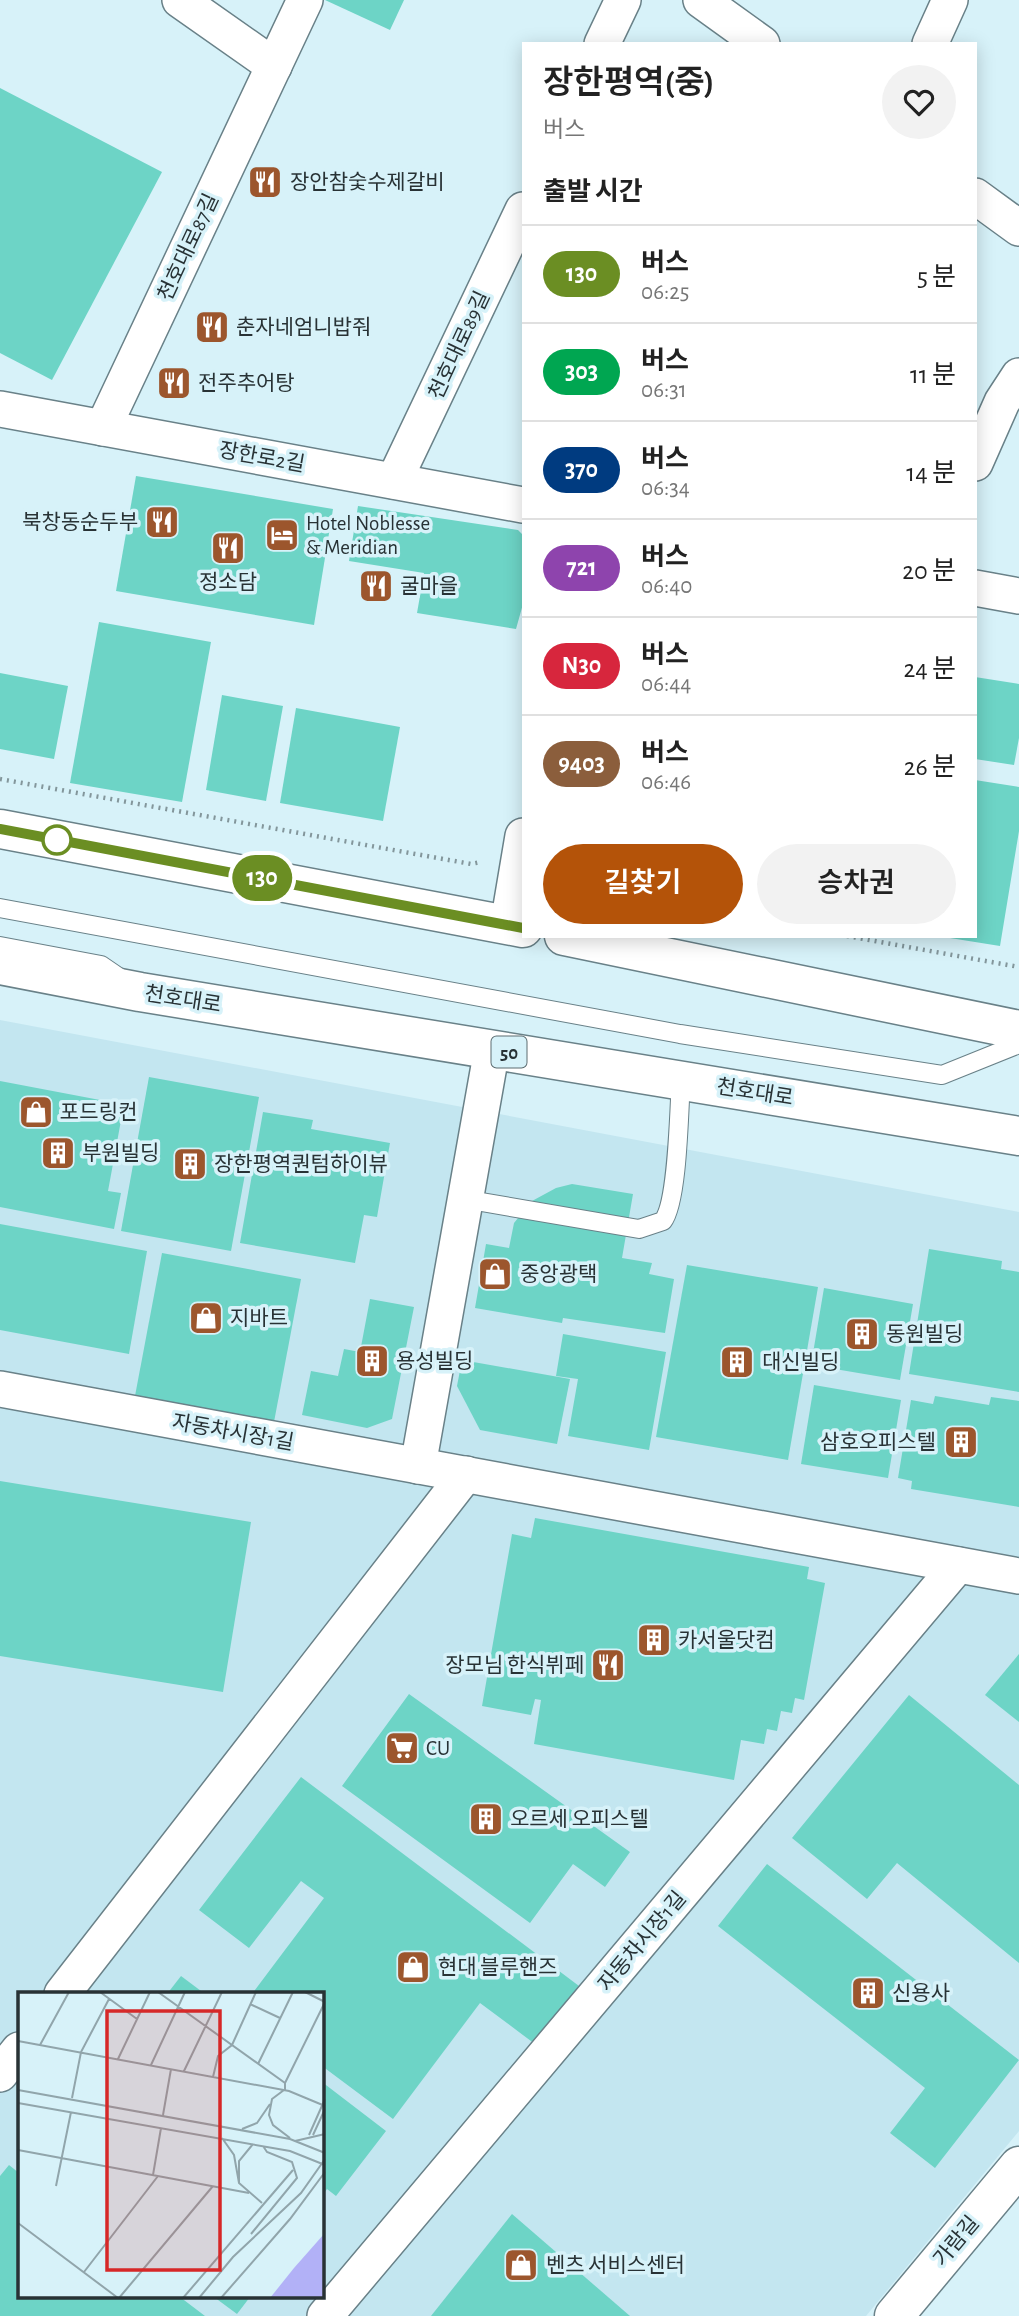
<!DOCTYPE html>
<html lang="ko">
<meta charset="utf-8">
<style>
:root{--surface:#fff;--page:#f2f2f2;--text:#222;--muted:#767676;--line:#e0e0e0;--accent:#b45309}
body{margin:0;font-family:"Alegreya Sans","Noto Sans KR",sans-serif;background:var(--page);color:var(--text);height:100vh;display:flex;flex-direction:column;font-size:26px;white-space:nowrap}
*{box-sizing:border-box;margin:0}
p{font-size:23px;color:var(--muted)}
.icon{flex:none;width:38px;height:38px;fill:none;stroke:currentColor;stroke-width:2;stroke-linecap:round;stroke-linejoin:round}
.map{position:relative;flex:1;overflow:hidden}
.drawer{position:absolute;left:522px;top:42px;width:455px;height:896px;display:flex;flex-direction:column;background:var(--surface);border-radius:0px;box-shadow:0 4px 18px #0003}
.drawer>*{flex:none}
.badge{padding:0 14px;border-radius:23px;font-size:24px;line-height:46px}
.map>.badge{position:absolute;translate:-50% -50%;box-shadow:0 0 0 4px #fff}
h2{padding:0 21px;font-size:26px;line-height:63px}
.round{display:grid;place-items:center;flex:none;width:74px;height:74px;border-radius:37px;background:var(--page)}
.overview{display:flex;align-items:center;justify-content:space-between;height:119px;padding:0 21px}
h1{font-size:33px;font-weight:600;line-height:52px}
.primary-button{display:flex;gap:14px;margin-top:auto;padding:14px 21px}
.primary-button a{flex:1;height:80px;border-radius:42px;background:var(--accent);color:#fff;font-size:28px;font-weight:600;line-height:80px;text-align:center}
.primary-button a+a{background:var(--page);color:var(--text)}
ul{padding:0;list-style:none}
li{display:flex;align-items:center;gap:21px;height:98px;padding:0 21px;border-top:2px solid var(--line)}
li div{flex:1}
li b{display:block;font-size:26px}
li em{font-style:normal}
li .badge{min-width:77px;font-weight:700;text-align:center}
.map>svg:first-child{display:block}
.built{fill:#c3e6f0;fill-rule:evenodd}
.building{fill:#6dd4c6}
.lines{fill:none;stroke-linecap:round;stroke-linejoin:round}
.service-casing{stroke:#698188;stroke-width:20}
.minor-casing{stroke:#698188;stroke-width:38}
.tertiary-casing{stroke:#698188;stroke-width:41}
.primary-casing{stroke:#698188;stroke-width:41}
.path{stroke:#83969b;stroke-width:4.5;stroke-dasharray:2 5;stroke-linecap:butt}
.service{stroke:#fff;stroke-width:18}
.minor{stroke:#fff;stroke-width:35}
.tertiary{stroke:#fff;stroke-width:38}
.primary{stroke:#fff;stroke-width:38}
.line-casing{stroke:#fff;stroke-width:16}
.line{stroke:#6b8e23;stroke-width:10}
.stop-dot{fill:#fff;stroke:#6b8e23;stroke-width:3.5}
.labels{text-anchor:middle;stroke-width:7;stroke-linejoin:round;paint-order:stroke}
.shield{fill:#d7f2f9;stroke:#5c6c70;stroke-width:2}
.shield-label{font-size:19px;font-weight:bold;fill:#283235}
.poi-label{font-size:21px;fill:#283235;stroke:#d7f2f9;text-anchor:start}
.street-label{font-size:21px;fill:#283235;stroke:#d7f2f9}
.inset-road{fill:none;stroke:#91a5ab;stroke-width:2}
.view{fill:#d62828;fill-opacity:0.15;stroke:#d62828;stroke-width:3.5}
.inset-edge{fill:none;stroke:#283235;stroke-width:3.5}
</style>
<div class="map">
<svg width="1019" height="2316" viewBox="0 0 1019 2316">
<rect width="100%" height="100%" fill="#d7f2f9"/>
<!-- built -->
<path class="built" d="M0 1020 1019 1212V2131L866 2316H0ZM19 1994H322V2297H19Z"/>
<!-- building -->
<g class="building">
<polygon points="325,0 404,0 390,30"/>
<polygon points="0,88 162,172 52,380 0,353"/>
<polygon points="136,476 333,509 314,625 116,591"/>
<polygon points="358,506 518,530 523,535 523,604 516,629 417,613 424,573 349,561"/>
<polygon points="99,622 211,642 182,802 70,783"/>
<polygon points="0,673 68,686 54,759 0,749"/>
<polygon points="975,677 1019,684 1019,738 1014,765 975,759"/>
<polygon points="222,695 283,706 266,801 206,790"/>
<polygon points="296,708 400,727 383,821 280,803"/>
<polygon points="975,780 1019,787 1019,831 1000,946 950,938 975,936"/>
<polygon points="149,1077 259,1097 231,1251 121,1231"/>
<polygon points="0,1081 100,1100 98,1111 122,1115 108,1191 121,1193 114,1229 0,1207"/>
<polygon points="263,1112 313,1120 311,1129 390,1143 377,1217 364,1215 355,1263 240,1243"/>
<polygon points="572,1184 633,1194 622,1258 652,1263 649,1274 674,1279 665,1333 563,1318 562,1323 475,1308 486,1244 509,1248 514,1223 532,1201 556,1188"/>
<polygon points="0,1224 147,1251 129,1354 0,1330"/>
<polygon points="929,1249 1002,1261 1001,1269 1019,1272 1019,1392 909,1374"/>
<polygon points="162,1253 301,1279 274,1422 135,1396"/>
<polygon points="687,1265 818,1287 788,1460 656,1437"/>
<polygon points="824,1288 913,1304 900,1380 811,1365"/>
<polygon points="370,1299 414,1307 392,1419 367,1428 302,1415 311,1371 338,1376 344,1349 360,1352"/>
<polygon points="563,1334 666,1352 649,1450 568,1436 578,1379 556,1376"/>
<polygon points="462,1360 570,1379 557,1444 480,1430 457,1386"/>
<polygon points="814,1385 901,1400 888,1478 801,1464"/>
<polygon points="935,1396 989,1405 991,1397 1019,1401 1019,1507 911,1489 912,1481 898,1478 911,1400 933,1404"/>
<polygon points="0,1481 251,1522 223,1692 0,1656"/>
<polygon points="535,1518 809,1567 807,1579 825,1583 804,1700 795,1698 792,1713 781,1711 777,1731 767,1729 764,1744 741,1740 734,1780 534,1744 541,1700 535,1699 531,1715 482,1706 512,1534 531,1538"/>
<polygon points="1019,1654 1019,1722 985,1695"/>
<polygon points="409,1694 630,1852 605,1887 573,1864 530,1923 342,1786"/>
<polygon points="909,1695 1019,1785 1019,1963 897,1863 867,1899 792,1838"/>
<polygon points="301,1777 579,1986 535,2044 480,2003 393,2119 322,2066 322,1994 252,1994 324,1898 301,1881 249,1948 199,1910"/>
<polygon points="767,1864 1019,2060 935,2168 890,2133 925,2088 718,1926"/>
<polygon points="181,1976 205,1994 167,1994"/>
<polygon points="322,2082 386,2131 336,2196 327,2189 322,2196"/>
<polygon points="9,2165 19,2173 19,2297 180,2297 205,2316 0,2316 0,2176"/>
<polygon points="512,2214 630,2316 431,2316"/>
<polygon points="214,2297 250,2297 237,2314"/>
</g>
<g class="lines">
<!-- service casing -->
<g class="service-casing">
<g id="service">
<polyline points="0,908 680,1034 942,1075 1019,1044"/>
<polyline points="0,946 101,965 120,978"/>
<path d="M464 1199 639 1229 663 1221C678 1202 679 1108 681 1080"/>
</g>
</g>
<!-- minor casing -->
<g class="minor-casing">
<g id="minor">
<polyline points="180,0 274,66"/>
<polyline points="701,0 762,44"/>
<polyline points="602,44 623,0"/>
<polyline points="930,44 950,0"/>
<polyline points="975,196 1019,228"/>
<polyline points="0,409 523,505"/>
<polyline points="103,428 305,0"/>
<polyline points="975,463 1002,402 1019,376"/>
<polyline points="394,481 523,210"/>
<polyline points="975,588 1019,596"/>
<polyline points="508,925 523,836"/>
<polyline points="0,1389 1019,1576"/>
<polyline points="418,1466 492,1049"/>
<polyline points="62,1994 466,1474"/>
<polyline points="0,2074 19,2050"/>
<polyline points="325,2316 958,1565"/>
</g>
</g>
<!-- tertiary casing -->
<g class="tertiary-casing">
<polyline id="tertiary" points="894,2316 1019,2166"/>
</g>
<!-- primary casing -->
<g class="primary-casing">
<g id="primary">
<polyline points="0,829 523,928"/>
<polyline points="564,936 1019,1030"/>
<polyline points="0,965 140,992 1019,1136"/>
</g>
</g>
<!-- path -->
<g class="path">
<polyline points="0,779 471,864 481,862"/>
<polyline points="847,936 1019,967"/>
</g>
<!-- service -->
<use href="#service" class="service"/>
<!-- minor -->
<use href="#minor" class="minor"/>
<!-- tertiary -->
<use href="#tertiary" class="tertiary"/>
<!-- primary -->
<use href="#primary" class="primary"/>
</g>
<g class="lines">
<!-- line casing -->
<g class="line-casing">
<polyline id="line" points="0,829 523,928"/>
</g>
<!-- line -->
<use href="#line" class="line"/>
</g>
<!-- icons -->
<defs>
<g id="restaurant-square" transform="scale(1.75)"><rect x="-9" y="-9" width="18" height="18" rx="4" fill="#9c562d" stroke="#d7f2f9"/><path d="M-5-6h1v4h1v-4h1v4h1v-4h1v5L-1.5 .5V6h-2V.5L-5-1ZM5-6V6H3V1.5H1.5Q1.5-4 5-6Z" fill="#fff"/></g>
<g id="hotel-square" transform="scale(1.75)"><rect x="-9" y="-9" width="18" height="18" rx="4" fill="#9c562d" stroke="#d7f2f9"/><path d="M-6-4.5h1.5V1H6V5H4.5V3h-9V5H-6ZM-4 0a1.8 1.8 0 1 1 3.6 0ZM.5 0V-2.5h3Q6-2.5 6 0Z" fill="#fff"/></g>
<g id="shop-square" transform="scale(1.75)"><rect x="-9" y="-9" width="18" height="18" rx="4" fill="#9c562d" stroke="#d7f2f9"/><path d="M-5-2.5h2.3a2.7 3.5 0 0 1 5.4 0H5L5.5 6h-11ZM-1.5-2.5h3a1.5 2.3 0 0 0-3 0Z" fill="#fff"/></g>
<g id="building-square" transform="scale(1.75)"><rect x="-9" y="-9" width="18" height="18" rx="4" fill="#9c562d" stroke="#d7f2f9"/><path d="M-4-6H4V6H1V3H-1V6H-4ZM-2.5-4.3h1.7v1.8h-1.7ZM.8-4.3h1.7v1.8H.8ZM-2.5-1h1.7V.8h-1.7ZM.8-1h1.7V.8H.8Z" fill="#fff"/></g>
<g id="supermarket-square" transform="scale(1.75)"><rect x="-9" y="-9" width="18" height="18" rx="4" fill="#9c562d" stroke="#d7f2f9"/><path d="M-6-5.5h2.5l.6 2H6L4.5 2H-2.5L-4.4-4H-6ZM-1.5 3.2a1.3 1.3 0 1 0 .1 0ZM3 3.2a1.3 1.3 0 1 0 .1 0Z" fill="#fff"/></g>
</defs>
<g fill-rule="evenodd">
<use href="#restaurant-square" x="265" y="182"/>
<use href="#restaurant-square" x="212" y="327"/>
<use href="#restaurant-square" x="174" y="383"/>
<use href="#restaurant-square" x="162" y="522"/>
<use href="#hotel-square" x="282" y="535"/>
<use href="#restaurant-square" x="228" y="548"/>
<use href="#restaurant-square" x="376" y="586"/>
<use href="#shop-square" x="36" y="1112"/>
<use href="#building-square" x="58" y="1153"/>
<use href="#building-square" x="190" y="1164"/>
<use href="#shop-square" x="495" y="1274"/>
<use href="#shop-square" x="206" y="1318"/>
<use href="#building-square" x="862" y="1334"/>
<use href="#building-square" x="372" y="1361"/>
<use href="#building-square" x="737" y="1362"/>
<use href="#building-square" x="961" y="1442"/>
<use href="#building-square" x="654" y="1640"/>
<use href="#restaurant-square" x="608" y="1665"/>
<use href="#supermarket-square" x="402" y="1748"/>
<use href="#building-square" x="486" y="1819"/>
<use href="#shop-square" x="413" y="1967"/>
<use href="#building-square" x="868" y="1993"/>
<use href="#shop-square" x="521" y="2265"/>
</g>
<!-- markers -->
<circle class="stop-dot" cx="57" cy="840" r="14"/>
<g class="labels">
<!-- shield labels -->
<rect class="shield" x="491.5" y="1036.5" width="35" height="31" rx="5"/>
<g class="shield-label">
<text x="509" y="1059">50</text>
</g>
<!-- poi labels -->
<g class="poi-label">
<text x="290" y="189">장안참숯수제갈비</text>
<text x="236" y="334">춘자네엄니밥줘</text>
<text x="198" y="390">전주추어탕</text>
<text x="138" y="529" text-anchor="end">북창동순두부</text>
<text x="306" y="530">Hotel Noblesse<tspan x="306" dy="24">&amp; Meridian</tspan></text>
<text x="228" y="589" text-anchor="middle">정소담</text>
<text x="400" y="593">굴마을</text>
<text x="60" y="1119">포드링컨</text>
<text x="82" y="1160">부원빌딩</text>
<text x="214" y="1171">장한평역퀀텀하이뷰</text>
<text x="520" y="1281">중앙광택</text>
<text x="230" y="1325">지바트</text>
<text x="886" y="1341">동원빌딩</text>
<text x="396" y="1368">용성빌딩</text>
<text x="762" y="1369">대신빌딩</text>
<text x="936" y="1449" text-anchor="end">삼호오피스텔</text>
<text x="678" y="1647">카서울닷컴</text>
<text x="584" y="1672" text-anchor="end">장모님 한식뷔페</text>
<text x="426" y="1755">CU</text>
<text x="510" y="1826">오르세 오피스텔</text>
<text x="438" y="1974">현대 블루핸즈</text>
<text x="892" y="2000">신용사</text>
<text x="546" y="2272">벤츠 서비스센터</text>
</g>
<!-- street labels -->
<g class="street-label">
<text transform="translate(188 247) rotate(-65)" y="7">천호대로87길</text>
<text transform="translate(459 345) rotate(-65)" y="7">천호대로89길</text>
<text transform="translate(262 457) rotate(10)" y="7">장한로2길</text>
<text transform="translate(183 999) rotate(9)" y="7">천호대로</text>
<text transform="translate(755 1092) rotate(9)" y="7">천호대로</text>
<text transform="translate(233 1432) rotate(10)" y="7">자동차시장1길</text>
<text transform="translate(642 1941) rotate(-50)" y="7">자동차시장1길</text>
<text transform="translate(956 2241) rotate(-50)" y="7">가람길</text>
</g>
</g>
<!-- overview -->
<g transform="translate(18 1992)">
<rect width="306" height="306" fill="#d7f2f9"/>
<path d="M306 242V306H252L276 276Z" fill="#b2b1f7"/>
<path class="inset-road" d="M82 0 119 27M140 0 267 91V98M287 0 307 10M232 12 262 26M0 49 271 99 307 114M22 53 51 0M100 67 132 0M240 72 275 0M133 73 167 0M166 79 204 0M195 85 200 64 214 53 238 0M267 91 307 10M0 98 272 147 307 161M266 98 254 107 251 123 255 133 272 146M54 106 63 60 91 7M0 111 272 159 307 173M145 123 153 77M224 137 239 131 252 112M291 143 307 107M295 143 307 117M204 146 216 163 221 191 244 211M277 149 307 142M0 158 231 201M135 183 143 136M221 191V169L235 152M38 194 53 120M0 231 100 306M233 242 279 186 274 170 249 160 245 154M66 280 140 184M101 306 195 194M165 306 275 178M181 306 215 265 283 201 307 167M203 306 272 227 307 180"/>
<path class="view" d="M89 19H202V278H89Z"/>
<rect width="306" height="306" class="inset-edge"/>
</g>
</svg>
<b class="badge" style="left:262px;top:878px;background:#6b8e23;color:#fff">130</b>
<section class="drawer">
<div class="overview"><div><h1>장한평역(중)</h1><p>버스</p></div><a class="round"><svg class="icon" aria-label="heart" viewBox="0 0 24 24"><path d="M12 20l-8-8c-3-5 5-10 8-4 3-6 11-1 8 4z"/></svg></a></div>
<h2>출발 시간</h2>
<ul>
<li><span class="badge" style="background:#6b8e23;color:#fff">130</span><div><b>버스</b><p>06:25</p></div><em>5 분</em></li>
<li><span class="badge" style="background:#00a651;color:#fff">303</span><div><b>버스</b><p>06:31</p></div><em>11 분</em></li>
<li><span class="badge" style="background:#003b80;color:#fff">370</span><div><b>버스</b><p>06:34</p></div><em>14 분</em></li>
<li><span class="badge" style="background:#8e44ad;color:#fff">721</span><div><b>버스</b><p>06:40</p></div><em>20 분</em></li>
<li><span class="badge" style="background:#d7263d;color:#fff">N30</span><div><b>버스</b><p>06:44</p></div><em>24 분</em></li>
<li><span class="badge" style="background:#8b5e3c;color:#fff">9403</span><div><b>버스</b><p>06:46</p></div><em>26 분</em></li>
</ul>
<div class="primary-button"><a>길찾기</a><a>승차권</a></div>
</section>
</div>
